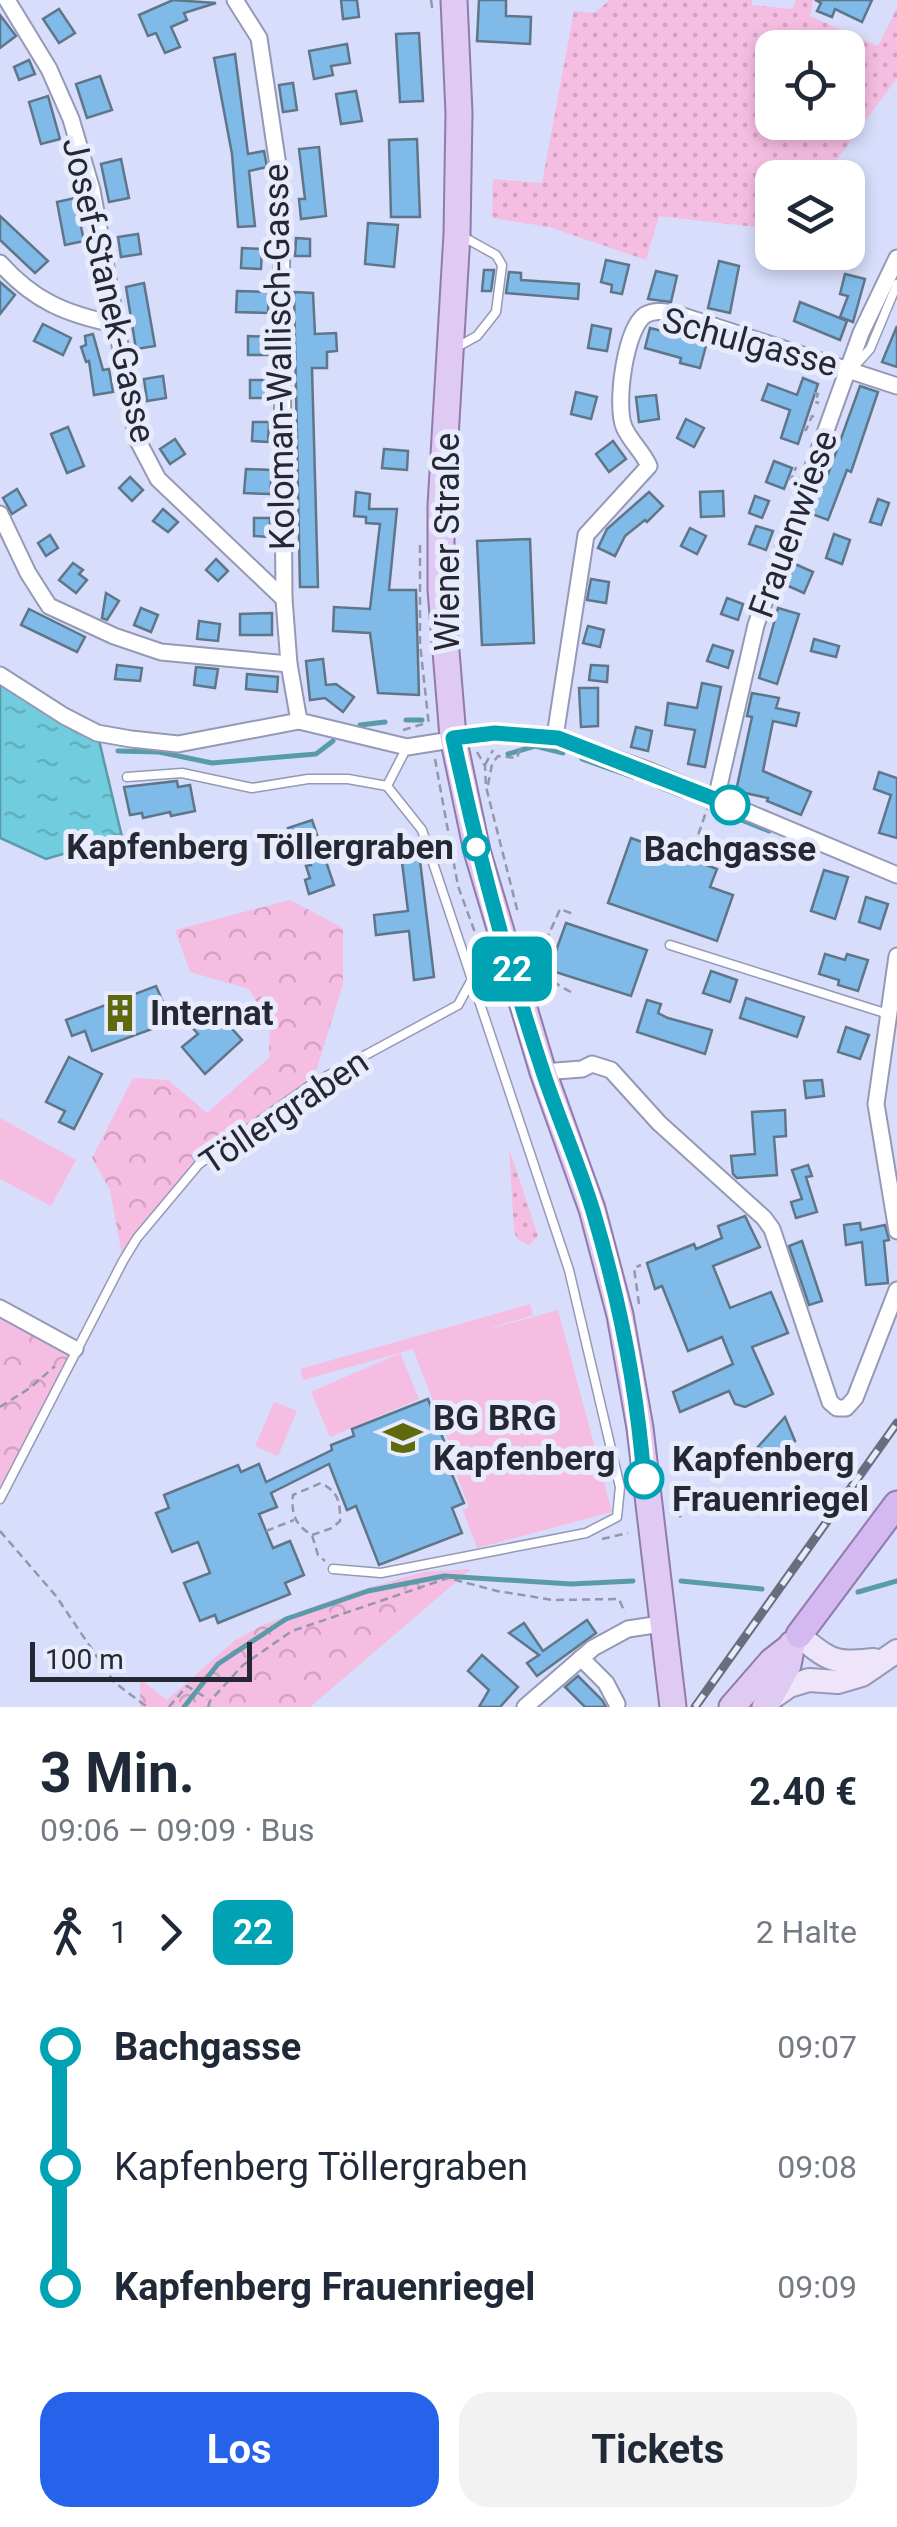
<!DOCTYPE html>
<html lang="de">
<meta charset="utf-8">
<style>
:root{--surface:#fff;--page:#f2f2f3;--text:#1f2937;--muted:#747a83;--accent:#2563eb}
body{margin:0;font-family:Roboto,sans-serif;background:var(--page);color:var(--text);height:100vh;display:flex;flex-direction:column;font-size:38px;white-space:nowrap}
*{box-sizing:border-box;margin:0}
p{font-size:32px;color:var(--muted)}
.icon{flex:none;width:55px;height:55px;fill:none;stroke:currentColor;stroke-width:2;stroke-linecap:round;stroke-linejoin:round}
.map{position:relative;height:1707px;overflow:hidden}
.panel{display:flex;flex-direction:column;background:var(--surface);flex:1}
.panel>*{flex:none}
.badge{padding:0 20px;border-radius:15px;font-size:35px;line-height:65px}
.controls{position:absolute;left:755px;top:30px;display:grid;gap:20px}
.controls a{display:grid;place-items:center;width:110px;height:110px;border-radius:20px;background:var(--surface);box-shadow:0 5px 15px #0003;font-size:50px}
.scale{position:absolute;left:30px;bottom:25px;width:222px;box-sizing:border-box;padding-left:10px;border:5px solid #252832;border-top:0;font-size:28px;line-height:35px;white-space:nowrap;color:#252832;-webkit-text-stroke:8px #e7ebfc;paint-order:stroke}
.map>.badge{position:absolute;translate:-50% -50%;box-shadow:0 0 0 5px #fff}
.legs{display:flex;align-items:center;gap:15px;height:110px;padding:0 40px;font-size:32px}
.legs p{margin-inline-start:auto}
.headline{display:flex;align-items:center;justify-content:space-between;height:170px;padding:0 40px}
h1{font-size:55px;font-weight:700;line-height:75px}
.action{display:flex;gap:20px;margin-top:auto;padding:20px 40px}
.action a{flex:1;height:115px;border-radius:30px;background:var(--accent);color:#fff;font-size:40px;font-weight:700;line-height:115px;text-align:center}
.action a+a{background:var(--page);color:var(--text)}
ul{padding:0 40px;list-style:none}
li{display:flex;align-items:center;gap:35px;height:120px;font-size:38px}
li i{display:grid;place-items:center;width:15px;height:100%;margin:0 12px;background:currentColor}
li i::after{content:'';width:25px;height:25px;margin:-12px;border:8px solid;border-radius:50%;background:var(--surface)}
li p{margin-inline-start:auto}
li:first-child i{background:linear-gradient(#0000 50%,currentColor 0)}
li:last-child i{background:linear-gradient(currentColor 50%,#0000 0)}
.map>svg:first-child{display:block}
.grass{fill:url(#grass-dots);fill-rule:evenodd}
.forest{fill:url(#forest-crowns)}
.green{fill:#f6bde3}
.water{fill:url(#water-ripples);stroke:#5a9baa;stroke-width:2.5}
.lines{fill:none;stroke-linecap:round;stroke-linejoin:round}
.stream{stroke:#5a9baa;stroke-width:5}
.building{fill:#7fbae9;stroke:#5f7689;stroke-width:2.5}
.service-casing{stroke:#949ab5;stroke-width:11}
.minor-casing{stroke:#949ab5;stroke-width:19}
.secondary-casing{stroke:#949ab5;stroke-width:26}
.primary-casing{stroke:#907bac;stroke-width:29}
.trunk-casing{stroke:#907bac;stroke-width:29}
.path{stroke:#9297ac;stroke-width:2.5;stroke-dasharray:8 5;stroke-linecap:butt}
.service{stroke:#fff;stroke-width:8}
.minor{stroke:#fff;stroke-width:15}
.secondary{stroke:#efe5fa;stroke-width:22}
.primary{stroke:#dfcaf4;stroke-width:25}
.trunk{stroke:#d4b8f0;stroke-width:25}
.rail-casing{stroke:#696d7e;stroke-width:9}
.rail{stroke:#e7ebfc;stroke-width:5;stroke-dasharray:15;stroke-linecap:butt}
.line-1-casing{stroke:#fff;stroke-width:22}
.line-1{stroke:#00a3b4;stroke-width:15}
.stop-1-dot{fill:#fff;stroke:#00a3b4;stroke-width:5}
.labels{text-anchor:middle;stroke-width:10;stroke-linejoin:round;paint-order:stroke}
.street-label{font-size:35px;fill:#252832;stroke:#e7ebfc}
.stop-label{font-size:35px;font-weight:bold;fill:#252832;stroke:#e7ebfc;text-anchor:end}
.poi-label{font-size:35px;font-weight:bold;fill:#252832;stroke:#e7ebfc;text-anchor:start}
</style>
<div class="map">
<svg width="897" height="1707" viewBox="0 0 897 1707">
<defs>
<pattern id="grass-dots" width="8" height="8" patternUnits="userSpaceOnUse" patternTransform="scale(2.5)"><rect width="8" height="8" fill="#f6bde3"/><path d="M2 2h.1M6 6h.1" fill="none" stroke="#d3a2c3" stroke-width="1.8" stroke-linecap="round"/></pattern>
<pattern id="forest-crowns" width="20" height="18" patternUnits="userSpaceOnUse" patternTransform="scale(2.5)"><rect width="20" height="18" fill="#f6bde3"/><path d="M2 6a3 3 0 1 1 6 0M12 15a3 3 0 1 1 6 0" fill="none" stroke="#d3a2c3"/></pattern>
<pattern id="water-ripples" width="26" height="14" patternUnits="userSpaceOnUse" patternTransform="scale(2.5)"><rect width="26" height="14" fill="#71ccdd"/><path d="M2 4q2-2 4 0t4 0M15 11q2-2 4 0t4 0" fill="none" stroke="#62afbe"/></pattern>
</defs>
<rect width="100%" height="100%" fill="#d7ddfa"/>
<!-- grass -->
<g class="grass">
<path d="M610 0H752V5L792 9 796 0H813L810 16 878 46 897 8V78L824 177 772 178V229L659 216 646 260 549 227 492 218 493 179 542 183 574 11 594 13ZM772 48H848V122H772Z"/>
<polygon points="509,1148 538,1236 529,1245 517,1239 514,1230"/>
</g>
<!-- forest -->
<g class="forest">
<polygon points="290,900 343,928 343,984 312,1084 199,1164 123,1261 110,1190 92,1158 133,1078 168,1080 207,1113 269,1058 270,1026 249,989 190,972 175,930"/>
<polygon points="0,1308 75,1349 0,1499"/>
<polygon points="471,1569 310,1707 140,1707 140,1679 167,1700 234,1641 263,1625 354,1592 424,1572"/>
</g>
<!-- green -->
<g class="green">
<polygon points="0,1118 76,1160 51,1206 0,1179"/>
<polygon points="530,1304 533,1315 474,1333 558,1310 612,1512 477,1548 463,1510 469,1507 456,1473 460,1471 413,1349 400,1353 419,1399 330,1437 311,1392 400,1353 303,1380 300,1369"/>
<polygon points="274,1402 297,1411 278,1456 255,1446"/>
</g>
<!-- water -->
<polygon class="water" points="0,684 78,733 98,736 122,837 46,859 0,838"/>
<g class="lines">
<!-- stream -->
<g class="stream">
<polyline points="406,720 422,720"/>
<polyline points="360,725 385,722"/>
<polyline points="118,751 159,752 212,763 316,754 333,741"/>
<polyline points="508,754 535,746 563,753"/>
<polyline points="582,759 633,777"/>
<polyline points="659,787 682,796"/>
<polyline points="717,810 769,831"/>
<polyline points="681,1581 762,1589"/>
<polyline points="858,1592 897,1581"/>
<polyline points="184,1707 218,1664 286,1619 368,1591 444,1576 571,1584 633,1581"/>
</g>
</g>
<!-- building -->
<g class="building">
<polygon points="173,0 216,3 184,13 187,20 171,27 180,47 165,53 156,33 148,36 139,15"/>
<polygon points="341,0 357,0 359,17 343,19"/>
<polygon points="479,0 506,0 506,16 531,17 530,44 477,41"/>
<polygon points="815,0 872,0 862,22 835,9 832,17 817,11 821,3"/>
<polygon points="59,9 75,33 59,43 43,19"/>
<polygon points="0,15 16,36 0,48"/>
<polygon points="419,33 423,101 400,102 396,34"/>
<polygon points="347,44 350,63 331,66 333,75 314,79 309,51"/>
<polygon points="235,54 248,154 264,151 267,167 249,171 255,226 238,227 232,154 214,58"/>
<polygon points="29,60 35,74 19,80 14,67"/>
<polygon points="100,76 112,110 87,118 76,84"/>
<polygon points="293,83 297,110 283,112 279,85"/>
<polygon points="356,91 362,121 341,124 336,94"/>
<polygon points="48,96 60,139 41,144 29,102"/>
<polygon points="417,139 420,217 391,217 389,140"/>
<polygon points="319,147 326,216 301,219 299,199 305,199 299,149"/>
<polygon points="121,159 129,198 109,202 101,164"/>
<polygon points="75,198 84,241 65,245 57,202"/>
<polygon points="0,216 48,261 35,273 0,240"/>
<polygon points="368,223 398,225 394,267 365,264"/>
<polygon points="138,234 141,254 121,257 118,237"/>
<polygon points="296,238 310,239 310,256 295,256"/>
<polygon points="242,248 262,249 261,269 241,268"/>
<polygon points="606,260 629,265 622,294 611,292 612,285 601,282"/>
<polygon points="719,261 739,266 730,313 708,308"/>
<polygon points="484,270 494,270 491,291 482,291"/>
<polygon points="656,271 677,276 671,302 648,299"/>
<polygon points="509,272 521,273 521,280 579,284 578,299 506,293"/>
<polygon points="845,274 865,279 853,322 840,317 848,296 840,294"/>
<polygon points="0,282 15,295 0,314"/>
<polygon points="144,283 155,346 136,349 126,287"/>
<polygon points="237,291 269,292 268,313 236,312"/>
<polygon points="294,292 313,293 315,334 336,333 337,351 327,352 327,368 312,368 318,587 300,587"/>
<polygon points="800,302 847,321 840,340 794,321"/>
<polygon points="43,324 71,338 63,355 34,341"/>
<polygon points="592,325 611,329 607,351 588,348"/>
<polygon points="897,326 897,367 882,362"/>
<polygon points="650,328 707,342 700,368 680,363 681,358 645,348"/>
<polygon points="93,334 103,370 109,369 113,392 94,395 89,361 86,362 81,347 86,345 85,336"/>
<polygon points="248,336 269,337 269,355 248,355"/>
<polygon points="163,376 166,398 147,401 144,379"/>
<polygon points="803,378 818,384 798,444 781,438 790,410 762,400 768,384 797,395"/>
<rect x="250" y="380" width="19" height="18"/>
<polygon points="860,386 878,392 851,472 847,470 828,520 809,513 822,478 826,480"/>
<polygon points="576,392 597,397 591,419 571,414"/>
<polygon points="656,395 659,419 639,422 636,397"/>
<polygon points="686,419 704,428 694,447 677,438"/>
<polygon points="253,422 269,422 268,442 252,441"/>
<polygon points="68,427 84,466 67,473 51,434"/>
<polygon points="175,439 185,454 170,464 160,449"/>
<polygon points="613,441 626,459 609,472 596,454"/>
<polygon points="384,449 408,451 407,470 382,468"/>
<polygon points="774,461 792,468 784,489 766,482"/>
<polygon points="246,469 272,470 270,494 244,493"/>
<polygon points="130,477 143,490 132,501 119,488"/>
<polygon points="17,489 26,505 12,514 3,498"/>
<polygon points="723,491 724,516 701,517 700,492"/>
<polygon points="356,492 370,494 369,509 397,509 389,590 416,590 419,695 378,693 370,633 333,631 334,607 370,609 380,524 366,523 366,517 354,516"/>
<polygon points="649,492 663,506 647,522 645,520 625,536 615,556 598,548 607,529"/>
<polygon points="755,496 769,501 762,518 749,513"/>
<polygon points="878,499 889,503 881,525 870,522"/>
<polygon points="163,509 178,522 168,532 153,521"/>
<polygon points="254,518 270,518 270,537 254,536"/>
<polygon points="756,526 773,531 766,550 749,544"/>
<polygon points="690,528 706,536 697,554 681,546"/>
<polygon points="834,534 850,540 842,564 826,558"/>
<polygon points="50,535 58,548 46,556 38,543"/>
<polygon points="530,539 534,643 482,645 477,541"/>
<polygon points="216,559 228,571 218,581 206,570"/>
<polygon points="73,563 83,570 79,574 87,580 76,593 59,580"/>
<polygon points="795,564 813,572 804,593 786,585"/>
<polygon points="591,579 609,582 606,603 587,600"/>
<polygon points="106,593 119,601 107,620 102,618"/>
<polygon points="727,598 743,604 738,620 721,614"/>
<polygon points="141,608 158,615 151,632 134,625"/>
<polygon points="778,608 799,614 777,684 759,678"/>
<polygon points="29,609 85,637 77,652 21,625"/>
<polygon points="272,613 272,635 240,635 240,614"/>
<polygon points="199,621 220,624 218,641 197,639"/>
<polygon points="588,626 604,630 600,647 583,643"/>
<polygon points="814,639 839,646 836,657 811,651"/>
<polygon points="713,645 733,651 728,668 707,661"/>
<polygon points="323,659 326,685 336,684 354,697 343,712 325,698 310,700 306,661"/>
<polygon points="117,665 142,668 140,681 115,679"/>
<polygon points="591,665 608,666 607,682 589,680"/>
<polygon points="196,667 218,669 215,688 194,685"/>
<polygon points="247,674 278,677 277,692 246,689"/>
<polygon points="702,683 721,687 705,767 688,764 695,730 665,725 668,703 697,708"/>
<polygon points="579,688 598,688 598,726 581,727"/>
<polygon points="752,693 779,698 776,708 799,713 796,726 773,721 763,771 811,792 801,815 767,801 768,798 736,791 752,717 747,716"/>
<polygon points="636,727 652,731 648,751 631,747"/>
<polygon points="879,772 897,778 897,838 879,833 891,795 874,789"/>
<polygon points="177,781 178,787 190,785 195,811 171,816 170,812 143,818 142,813 130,815 124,787"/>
<polygon points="312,820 334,885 309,894 305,880 310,878 306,866 311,865 304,842 294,845 288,828"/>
<polygon points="631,838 717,869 710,887 733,895 717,941 608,903"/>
<polygon points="419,852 434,977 414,980 409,931 376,935 374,915 408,911 401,854"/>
<polygon points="824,870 848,877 835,919 811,911"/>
<polygon points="866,897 888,904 880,929 859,922"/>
<polygon points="566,923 647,950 631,996 549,970"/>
<polygon points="825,954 845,960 847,954 868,960 858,991 838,985 839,980 819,974"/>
<polygon points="711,971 737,980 730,1002 703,993"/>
<polygon points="156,986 163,1002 152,1006 160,1026 92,1051 85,1031 72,1036 66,1020"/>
<polygon points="746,998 804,1017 797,1037 740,1018"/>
<polygon points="647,1000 661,1004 658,1013 668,1018 712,1030 705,1054 637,1032"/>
<polygon points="211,1005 242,1040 205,1074 182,1047 198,1034 189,1024"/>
<polygon points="846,1027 869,1035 860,1059 838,1052"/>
<polygon points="69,1057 102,1074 74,1129 59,1122 65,1111 46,1102"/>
<polygon points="822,1080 824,1096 806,1098 804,1081"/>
<polygon points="785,1110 786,1136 774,1137 777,1175 737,1178 733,1174 731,1156 755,1154 752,1112"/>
<polygon points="808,1165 812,1176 806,1177 817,1212 796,1218 791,1202 802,1199 792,1170"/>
<polygon points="745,1216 760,1247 713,1266 730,1308 771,1292 788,1333 752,1347 773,1394 745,1407 735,1404 729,1391 680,1412 673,1392 733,1364 722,1337 688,1351 662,1286 655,1289 647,1263 694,1244 696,1249 722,1238 718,1226"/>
<polygon points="860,1223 861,1230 885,1225 889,1240 884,1241 888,1283 866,1285 862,1242 846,1245 844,1225"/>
<polygon points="802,1241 822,1301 809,1305 789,1246"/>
<polygon points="428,1399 455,1470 451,1472 464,1503 452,1508 462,1533 379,1565 356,1506 347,1510 329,1464 271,1493 277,1507 259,1514 273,1548 290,1541 304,1575 285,1583 290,1594 218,1623 215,1615 200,1621 184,1583 210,1573 198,1542 172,1552 156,1513 169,1508 164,1495 238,1465 241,1472 259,1464 266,1482 332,1450 331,1445 354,1436 352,1429"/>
<polygon points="785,1417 795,1441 774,1465 755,1450"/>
<polygon points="587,1620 596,1633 537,1676 527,1663 539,1655 509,1633 524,1623 543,1651"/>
<polygon points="482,1655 518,1687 500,1707 479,1707 489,1690 468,1671"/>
<polygon points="578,1676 602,1700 606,1707 585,1707 565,1687"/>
</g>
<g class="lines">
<!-- service casing -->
<g class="service-casing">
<g id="service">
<polyline points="457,347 477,336 496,312 502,265 496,255 460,235"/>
<polyline points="852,369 870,349 897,284"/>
<polyline points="127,777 182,773 252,788 308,779 348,779 387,786"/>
<polyline points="670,945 888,1014"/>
<polyline points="0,1499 123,1261 137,1238 199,1164 312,1084 458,1005 470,983"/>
<polyline points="333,1569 381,1573 586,1533 617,1517 620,1487 569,1270 422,830 387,786 407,747"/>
</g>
</g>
<!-- minor casing -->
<g class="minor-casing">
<g id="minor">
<polyline points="7,0 49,69 71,119 92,190 137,439 158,479 284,599"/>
<polyline points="235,0 259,38 281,186 284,599 289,664 299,721"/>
<path d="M0 263C34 301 66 314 114 324"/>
<polyline points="0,514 28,573 49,606 114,636 161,652 289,664"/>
<polyline points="0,675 64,716 97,733 131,739 178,744 299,721 407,747 495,733 558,738 650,771 897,875"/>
<path d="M558 738 556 730 586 535 649 466C643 452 630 441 624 427 615 405 625 329 645 315 657 308 670 313 683 316L897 386"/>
<polyline points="716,799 756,625 861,333 897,258"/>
<polyline points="897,956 876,1104 897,1231"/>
<polyline points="543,1072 582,1069 592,1064 611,1070 659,1123 764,1218 772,1229 830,1402 837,1408 846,1408 855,1398 897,1290"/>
<polyline points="0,1308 75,1349"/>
<polyline points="581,1658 606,1683 617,1704"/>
<polyline points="525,1707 593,1648 628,1629 661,1624"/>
</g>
</g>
<!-- secondary casing -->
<g class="secondary-casing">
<g id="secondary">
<path d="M799 1635C827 1660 836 1665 874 1660"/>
<polyline points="769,1700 789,1686 809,1680 838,1682 862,1675 897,1651"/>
</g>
</g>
<!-- primary casing -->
<g class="primary-casing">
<g id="primary">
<polyline points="454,0 459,113 457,234 441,506 441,590 453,737 477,851 543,1072 592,1209 620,1315 640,1428 673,1707"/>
<polyline points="732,1707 772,1661 790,1647"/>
<polyline points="765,1707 788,1665 792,1644"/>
</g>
</g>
<!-- trunk casing -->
<g class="trunk-casing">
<polyline id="trunk" points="799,1635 897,1504"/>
</g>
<!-- path -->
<g class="path">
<polyline points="431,0 433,13"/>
<polyline points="814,393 818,394 815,402 819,403"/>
<polyline points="803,429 806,430 812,416 814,417"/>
<polyline points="788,479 791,480 796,467"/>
<polyline points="420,545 420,644 429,726"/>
<polyline points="403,730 423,724"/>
<polyline points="477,752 485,766 486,787 518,913"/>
<polyline points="435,759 458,886 500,1001"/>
<polyline points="485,765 493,750"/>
<polyline points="488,785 492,764 498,756 517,758 520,749"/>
<polyline points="690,859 707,809"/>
<path d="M571 992C524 969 544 948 560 909L573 914"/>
<polyline points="639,1304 634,1268 641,1265"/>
<polyline points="0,1407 30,1388 55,1366"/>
<polyline points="669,1494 677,1492 681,1522"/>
<polyline points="0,1531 56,1596 114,1682 147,1707"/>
<polyline points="266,1531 294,1520"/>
<path d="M312 1535 332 1528 340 1521C340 1501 339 1493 321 1483L293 1495C291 1514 295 1525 312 1535L318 1555 325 1561"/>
<polyline points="602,1539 628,1533"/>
<polyline points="169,1707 187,1686 208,1699"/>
<polyline points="208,1707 210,1701 243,1665 292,1631 448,1578 497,1591 553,1600 619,1599 625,1613"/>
</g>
<!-- service -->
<use href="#service" class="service"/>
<!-- minor -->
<use href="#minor" class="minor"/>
<!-- secondary -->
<use href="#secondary" class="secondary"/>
<!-- primary -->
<use href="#primary" class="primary"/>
<!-- trunk -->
<use href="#trunk" class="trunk"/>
<!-- rail casing -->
<g class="rail-casing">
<polyline id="rail" points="695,1707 897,1423"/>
</g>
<!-- rail -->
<use href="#rail" class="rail"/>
</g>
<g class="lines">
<!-- line-1 casing -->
<g class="line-1-casing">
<path id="line-1" d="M644 1479C637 1388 619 1298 593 1211 579 1165 559 1120 544 1075 507 964 477 851 453 738L495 733 558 738 730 805"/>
</g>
<!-- line-1 -->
<use href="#line-1" class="line-1"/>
</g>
<!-- icons -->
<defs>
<g id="building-bare" transform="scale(3)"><path d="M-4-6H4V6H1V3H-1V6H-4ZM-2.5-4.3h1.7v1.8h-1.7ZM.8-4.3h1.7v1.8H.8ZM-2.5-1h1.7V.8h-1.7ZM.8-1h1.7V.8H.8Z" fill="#61690d" stroke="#e7ebfc" stroke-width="2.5" paint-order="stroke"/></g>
<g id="school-bare" transform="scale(3)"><path d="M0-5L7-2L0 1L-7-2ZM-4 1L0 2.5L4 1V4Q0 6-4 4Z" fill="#61690d" stroke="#e7ebfc" stroke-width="2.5" paint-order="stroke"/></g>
</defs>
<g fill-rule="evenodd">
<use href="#building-bare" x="120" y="1013"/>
<use href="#school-bare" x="403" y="1438"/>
</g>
<!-- markers -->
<g class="stop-1-dot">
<circle cx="730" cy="805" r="18"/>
<circle cx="476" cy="847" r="12"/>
<circle cx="644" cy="1479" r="18"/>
</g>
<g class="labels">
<!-- street labels -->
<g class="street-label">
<text transform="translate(109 290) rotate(77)" y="12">Josef-Stanek-Gasse</text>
<text transform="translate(750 342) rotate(15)" y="12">Schulgasse</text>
<text transform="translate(279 357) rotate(-91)" y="12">Koloman-Wallisch-Gasse</text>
<text transform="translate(793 524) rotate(-70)" y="12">Frauenwiese</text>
<text transform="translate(447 542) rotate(-90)" y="12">Wiener Straße</text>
<text transform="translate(284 1112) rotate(-34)" y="12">Töllergraben</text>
</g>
<!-- stop labels -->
<g class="stop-label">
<text x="454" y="859">Kapfenberg Töllergraben</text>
<text x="730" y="861" text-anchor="middle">Bachgasse</text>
<text x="672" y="1471" text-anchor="start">Kapfenberg<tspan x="672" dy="40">Frauenriegel</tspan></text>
</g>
<!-- poi labels -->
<g class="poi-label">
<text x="150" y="1025">Internat</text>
<text x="433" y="1430">BG BRG<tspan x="433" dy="40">Kapfenberg</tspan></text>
</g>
</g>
</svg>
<div class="controls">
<a><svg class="icon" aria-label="locate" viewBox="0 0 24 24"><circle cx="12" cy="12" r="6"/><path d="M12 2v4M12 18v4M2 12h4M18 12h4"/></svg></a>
<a><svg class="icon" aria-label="layers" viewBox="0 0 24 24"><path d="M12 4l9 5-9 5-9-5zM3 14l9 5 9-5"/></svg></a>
</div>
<div class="scale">100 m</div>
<b class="badge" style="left:512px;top:969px;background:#00a3b4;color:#fff">22</b>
</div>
<section class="panel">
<div class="headline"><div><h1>3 Min.</h1><p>09:06 – 09:09 · Bus</p></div><b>2.40 €</b></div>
<div class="legs"><svg class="icon" aria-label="walk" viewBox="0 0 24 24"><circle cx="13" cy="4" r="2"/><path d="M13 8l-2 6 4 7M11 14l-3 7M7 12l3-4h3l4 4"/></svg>1<svg class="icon" aria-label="forward" viewBox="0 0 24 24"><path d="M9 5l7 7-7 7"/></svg><b class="badge" style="background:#00a3b4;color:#fff">22</b><p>2 Halte</p></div>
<ul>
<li><i style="color:#00a3b4"></i><b>Bachgasse</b><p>09:07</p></li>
<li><i style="color:#00a3b4"></i><span>Kapfenberg Töllergraben</span><p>09:08</p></li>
<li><i style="color:#00a3b4"></i><b>Kapfenberg Frauenriegel</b><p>09:09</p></li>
</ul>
<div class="action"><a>Los</a><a>Tickets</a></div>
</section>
